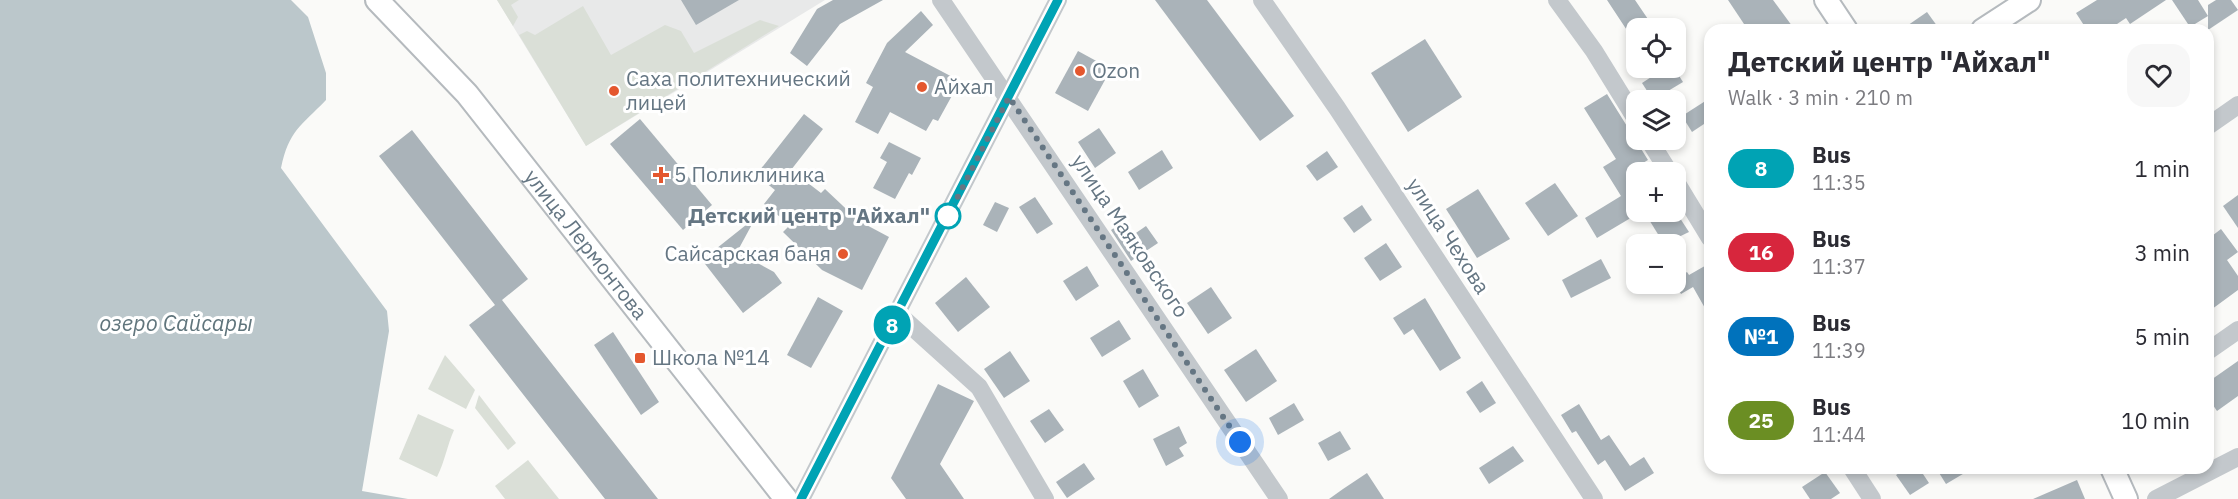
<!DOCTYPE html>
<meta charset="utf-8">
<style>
:root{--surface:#fff;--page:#f7f7f7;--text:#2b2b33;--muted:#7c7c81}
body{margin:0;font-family:"IBM Plex Sans",sans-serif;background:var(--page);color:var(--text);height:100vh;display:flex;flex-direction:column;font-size:22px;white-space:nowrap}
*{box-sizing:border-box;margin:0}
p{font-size:20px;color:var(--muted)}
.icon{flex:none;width:33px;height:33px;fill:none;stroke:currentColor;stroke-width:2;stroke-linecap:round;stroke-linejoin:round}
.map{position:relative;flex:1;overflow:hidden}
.side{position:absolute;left:1704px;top:24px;width:510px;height:450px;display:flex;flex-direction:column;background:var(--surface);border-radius:18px;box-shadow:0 3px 9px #0003}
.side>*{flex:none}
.badge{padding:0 12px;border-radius:20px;font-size:21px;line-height:39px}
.controls{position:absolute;left:1626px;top:18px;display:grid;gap:12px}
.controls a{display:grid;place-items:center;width:60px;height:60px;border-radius:12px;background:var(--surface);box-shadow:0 3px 9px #0003;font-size:30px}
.you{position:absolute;width:30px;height:30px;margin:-15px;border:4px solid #fff;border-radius:50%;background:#1a73e8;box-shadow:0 0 0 9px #1a73e833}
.map>.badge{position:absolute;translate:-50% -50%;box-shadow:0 0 0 3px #fff}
.round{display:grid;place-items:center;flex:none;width:63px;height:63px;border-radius:18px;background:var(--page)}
.summary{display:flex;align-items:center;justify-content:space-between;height:102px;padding:0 24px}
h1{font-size:28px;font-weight:700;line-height:45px}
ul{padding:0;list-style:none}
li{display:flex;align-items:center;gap:18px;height:84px;padding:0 24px}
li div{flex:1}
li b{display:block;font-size:22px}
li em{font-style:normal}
li .badge{min-width:66px;font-weight:700;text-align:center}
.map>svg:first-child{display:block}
.built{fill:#e8e9e9}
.green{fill:#dadfd7}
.water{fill:#bbc7cb}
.building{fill:#aab3b9}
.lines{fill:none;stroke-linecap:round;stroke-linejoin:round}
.major-casing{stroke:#b5babe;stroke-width:26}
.minor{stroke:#c3c8cc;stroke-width:18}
.major{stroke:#fff;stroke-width:22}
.line-casing{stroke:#fff;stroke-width:14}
.line{stroke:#00a3b4;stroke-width:9}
.walk{stroke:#657683;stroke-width:6;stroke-dasharray:0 10.8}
.poi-dot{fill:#e4572e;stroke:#fff;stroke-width:2}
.stop-dot{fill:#fff;stroke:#00a3b4;stroke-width:3}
.labels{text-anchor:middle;stroke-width:6;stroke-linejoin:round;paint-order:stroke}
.poi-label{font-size:21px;fill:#657683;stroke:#fff;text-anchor:start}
.stop-label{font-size:21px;font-weight:bold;fill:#657683;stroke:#fff;text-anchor:end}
.street-label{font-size:21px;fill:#657683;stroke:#fff}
.water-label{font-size:22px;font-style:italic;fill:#60757c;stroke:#fff}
</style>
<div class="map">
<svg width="2238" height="499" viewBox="0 0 2238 499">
<rect width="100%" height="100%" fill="#fafaf8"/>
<!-- built -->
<polygon class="built" points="497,0 825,0 586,146"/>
<!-- green -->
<g class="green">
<polygon points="497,0 519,0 511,5 518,17 513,26"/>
<polygon points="583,6 611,55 665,25 681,31 694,53 760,20 779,26 586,146 519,35 527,31 535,35"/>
<polygon points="445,355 475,390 466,409 428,389"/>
<polygon points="479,395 516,443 508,450 475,408"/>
<path d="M418 414 454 430C447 446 445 461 437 477L399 459Z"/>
<polygon points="528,460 559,499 505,499 495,486"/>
</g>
<!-- water -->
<path class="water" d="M0 0H291L308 17 326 73V100C301 126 289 130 281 168L387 311 389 331 362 491 408 499H0Z"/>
<!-- building -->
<g class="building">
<polygon points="681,0 739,0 696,25"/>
<polygon points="833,0 883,0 840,24 807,66 790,53 817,9"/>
<polygon points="1155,0 1207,0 1294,116 1260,141"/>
<polygon points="1607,0 1635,0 1654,28 1636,28 1636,44"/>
<polygon points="1728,0 1773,0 1795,30 1748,30"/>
<polygon points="2097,0 2166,0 2130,24 2126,18 2108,30 2087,30 2076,13"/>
<polygon points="2172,0 2198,0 2208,16 2190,27"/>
<polygon points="2216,0 2231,0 2238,10 2208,30 2208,5"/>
<polygon points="921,11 933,25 905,52 960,81 938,121 933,119 926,131 890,112 878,134 855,122 873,87 866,83 887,43"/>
<polygon points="1927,12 1940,30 1901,30"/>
<polygon points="1425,39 1462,97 1408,132 1371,73"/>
<polygon points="1078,51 1111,69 1088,111 1055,93"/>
<polygon points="1665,68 1674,68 1683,82 1653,100 1642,83"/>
<polygon points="1607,94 1648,160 1636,167 1636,219 1634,216 1597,238 1585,218 1621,196 1603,167 1616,159 1584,108"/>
<polygon points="1710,98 1710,120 1692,132 1682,116"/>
<polygon points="804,114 823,129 791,170 821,193 825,189 859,221 889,237 862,290 822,270 783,232 790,225 764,204 775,190 756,175"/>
<polygon points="640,119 712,205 683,230 610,144"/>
<polygon points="1099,128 1116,153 1095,168 1078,142"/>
<polygon points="412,130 528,279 502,300 658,499 605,499 469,325 495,305 379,156"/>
<polygon points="889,142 921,158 912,175 909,173 895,199 873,188 887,162 880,158"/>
<polygon points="1162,150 1173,168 1139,190 1128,172"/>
<polygon points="1327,151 1338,167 1317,181 1306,166"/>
<polygon points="1555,183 1578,216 1548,236 1525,203"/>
<polygon points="1478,189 1510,239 1477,258 1446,209"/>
<polygon points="2238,195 2238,228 2223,206"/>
<polygon points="1035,197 1053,224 1037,234 1019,207"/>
<polygon points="995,202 1009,208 997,232 983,225"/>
<polygon points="1362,205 1372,220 1354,233 1343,218"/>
<polygon points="1659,212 1676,212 1689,232 1664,244 1648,218"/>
<polygon points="756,217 737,252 774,272 782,283 743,313 702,260"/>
<polygon points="1124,221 1133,235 1146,226 1158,243 1131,261 1111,230"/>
<polygon points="2221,229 2238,252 2227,260 2238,276 2238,290 2208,312 2208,239"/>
<polygon points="1386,243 1402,267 1380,281 1364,258"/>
<polygon points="1601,259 1611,278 1571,298 1562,280"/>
<polygon points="1710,263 1710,317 1693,287 1681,294 1675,284 1676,279 1687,272 1689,275"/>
<polygon points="1087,266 1099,286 1076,301 1063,281"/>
<polygon points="966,277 990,307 958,332 935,303"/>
<polygon points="1211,287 1232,318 1208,334 1187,303"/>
<polygon points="818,297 843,311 811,368 787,355"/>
<polygon points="1425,298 1461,358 1440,371 1413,329 1404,335 1393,318"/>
<polygon points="1119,320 1131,339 1102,357 1090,338"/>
<polygon points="613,332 659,402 641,415 594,345"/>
<polygon points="1256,349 1277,381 1246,402 1224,370"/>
<polygon points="1010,351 1030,381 1004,398 984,369"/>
<polygon points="2238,361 2238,396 2217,411 2208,398 2208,382"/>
<polygon points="1143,369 1159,396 1139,408 1123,381"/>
<polygon points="1482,381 1496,403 1480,413 1466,392"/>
<polygon points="938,384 974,401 940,464 964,499 906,499 891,478"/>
<polygon points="1294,403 1304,420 1278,435 1269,418"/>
<polygon points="1579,404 1601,440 1609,435 1630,466 1644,457 1654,473 1625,491 1605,460 1598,465 1576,431 1572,433 1561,415"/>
<polygon points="1049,409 1064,430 1045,443 1030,421"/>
<polygon points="1179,426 1187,443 1179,448 1184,456 1166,466 1153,439"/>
<polygon points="1340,431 1351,449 1328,461 1318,443"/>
<polygon points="1513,446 1524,461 1489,484 1479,468"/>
<polygon points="1084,463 1095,479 1067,498 1056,482"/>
<polygon points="1907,468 1919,468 1929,483 1910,495 1896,475"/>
<polygon points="1936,468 1973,468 1946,484"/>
<polygon points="1825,472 1840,493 1831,499 1810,499 1802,487"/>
<polygon points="1367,473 1384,499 1329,499 1343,489"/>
<polygon points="2077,480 2085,499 2033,499"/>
</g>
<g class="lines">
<!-- major casing -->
<g class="major-casing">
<g id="major">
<path id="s1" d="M377 0 467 94 786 499"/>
<polyline points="1826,0 1846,30"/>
<polyline points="1983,30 2029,0"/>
<polyline points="2112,468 2126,499"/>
</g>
</g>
<!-- minor -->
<g class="minor">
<polyline points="941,0 1279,499"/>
<polyline points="1262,0 1337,108 1594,499"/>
<polyline points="1557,0 1594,51 1636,119"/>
<polyline points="2208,126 2238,105"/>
<polyline points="1649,140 1669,172"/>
<polyline points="1676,182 1710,238"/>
<polyline points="898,314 979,387 1045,499"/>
<polyline points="2208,351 2238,330"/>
<polyline points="1852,468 1872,499"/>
<polyline points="801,499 1058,0"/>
<polyline points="2156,499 2238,457"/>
</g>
<!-- major -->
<use href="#major" class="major"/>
</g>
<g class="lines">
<!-- line casing -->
<g class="line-casing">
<polyline id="line" points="801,499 1058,0"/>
</g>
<!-- line -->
<use href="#line" class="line"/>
<!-- walk -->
<polyline class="walk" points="948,216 1009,97 1240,442"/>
</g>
<!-- markers -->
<g class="poi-dot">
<circle cx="1080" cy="71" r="6"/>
<circle cx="922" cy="87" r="6"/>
<circle cx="614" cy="91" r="6"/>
<path d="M658 166h6v6h6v6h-6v6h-6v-6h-6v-6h6z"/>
<circle cx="843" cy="254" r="6"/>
<rect x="634" y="352" width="12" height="12" rx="3"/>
</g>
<circle class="stop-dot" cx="948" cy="216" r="12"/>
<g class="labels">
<!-- poi labels -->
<g class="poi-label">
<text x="1092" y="78">Ozon</text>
<text x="626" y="86">Саха политехнический<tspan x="626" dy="24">лицей</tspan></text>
<text x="934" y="94">Айхал</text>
<text x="674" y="182">5 Поликлиника</text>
<text x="831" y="261" text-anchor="end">Сайсарская баня</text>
<text x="652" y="365">Школа №14</text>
</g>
<!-- stop labels -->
<g class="stop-label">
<text x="930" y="223">Детский центр "Айхал"</text>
</g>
<!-- street labels -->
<g class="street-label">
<text transform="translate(1130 236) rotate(56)" y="7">улица Маяковского</text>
<text transform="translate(1448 236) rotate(57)" y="7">улица Чехова</text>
<text dy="7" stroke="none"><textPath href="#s1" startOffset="322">улица Лермонтова</textPath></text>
</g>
<!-- water labels -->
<g class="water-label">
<text x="176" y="331">озеро Сайсары</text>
</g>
</g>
</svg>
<div class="controls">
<a><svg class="icon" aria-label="locate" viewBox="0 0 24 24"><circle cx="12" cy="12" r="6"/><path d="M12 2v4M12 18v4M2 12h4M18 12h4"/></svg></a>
<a><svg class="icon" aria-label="layers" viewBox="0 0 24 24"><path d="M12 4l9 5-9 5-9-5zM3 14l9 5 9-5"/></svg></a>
<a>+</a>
<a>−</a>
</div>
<div class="you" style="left:1240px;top:442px"></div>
<b class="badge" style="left:892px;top:325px;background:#00a3b4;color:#fff">8</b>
<section class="side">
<div class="summary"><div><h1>Детский центр &quot;Айхал&quot;</h1><p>Walk · 3 min · 210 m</p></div><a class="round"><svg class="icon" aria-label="heart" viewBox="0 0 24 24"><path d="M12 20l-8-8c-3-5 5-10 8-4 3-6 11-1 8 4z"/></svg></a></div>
<ul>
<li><span class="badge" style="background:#00a3b4;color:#fff">8</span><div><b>Bus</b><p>11:35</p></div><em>1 min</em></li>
<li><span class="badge" style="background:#d7263d;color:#fff">16</span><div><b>Bus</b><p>11:37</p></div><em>3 min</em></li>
<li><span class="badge" style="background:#0072bc;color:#fff">№1</span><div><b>Bus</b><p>11:39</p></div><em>5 min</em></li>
<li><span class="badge" style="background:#6b8e23;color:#fff">25</span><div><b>Bus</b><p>11:44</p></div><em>10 min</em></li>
</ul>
</section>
</div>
